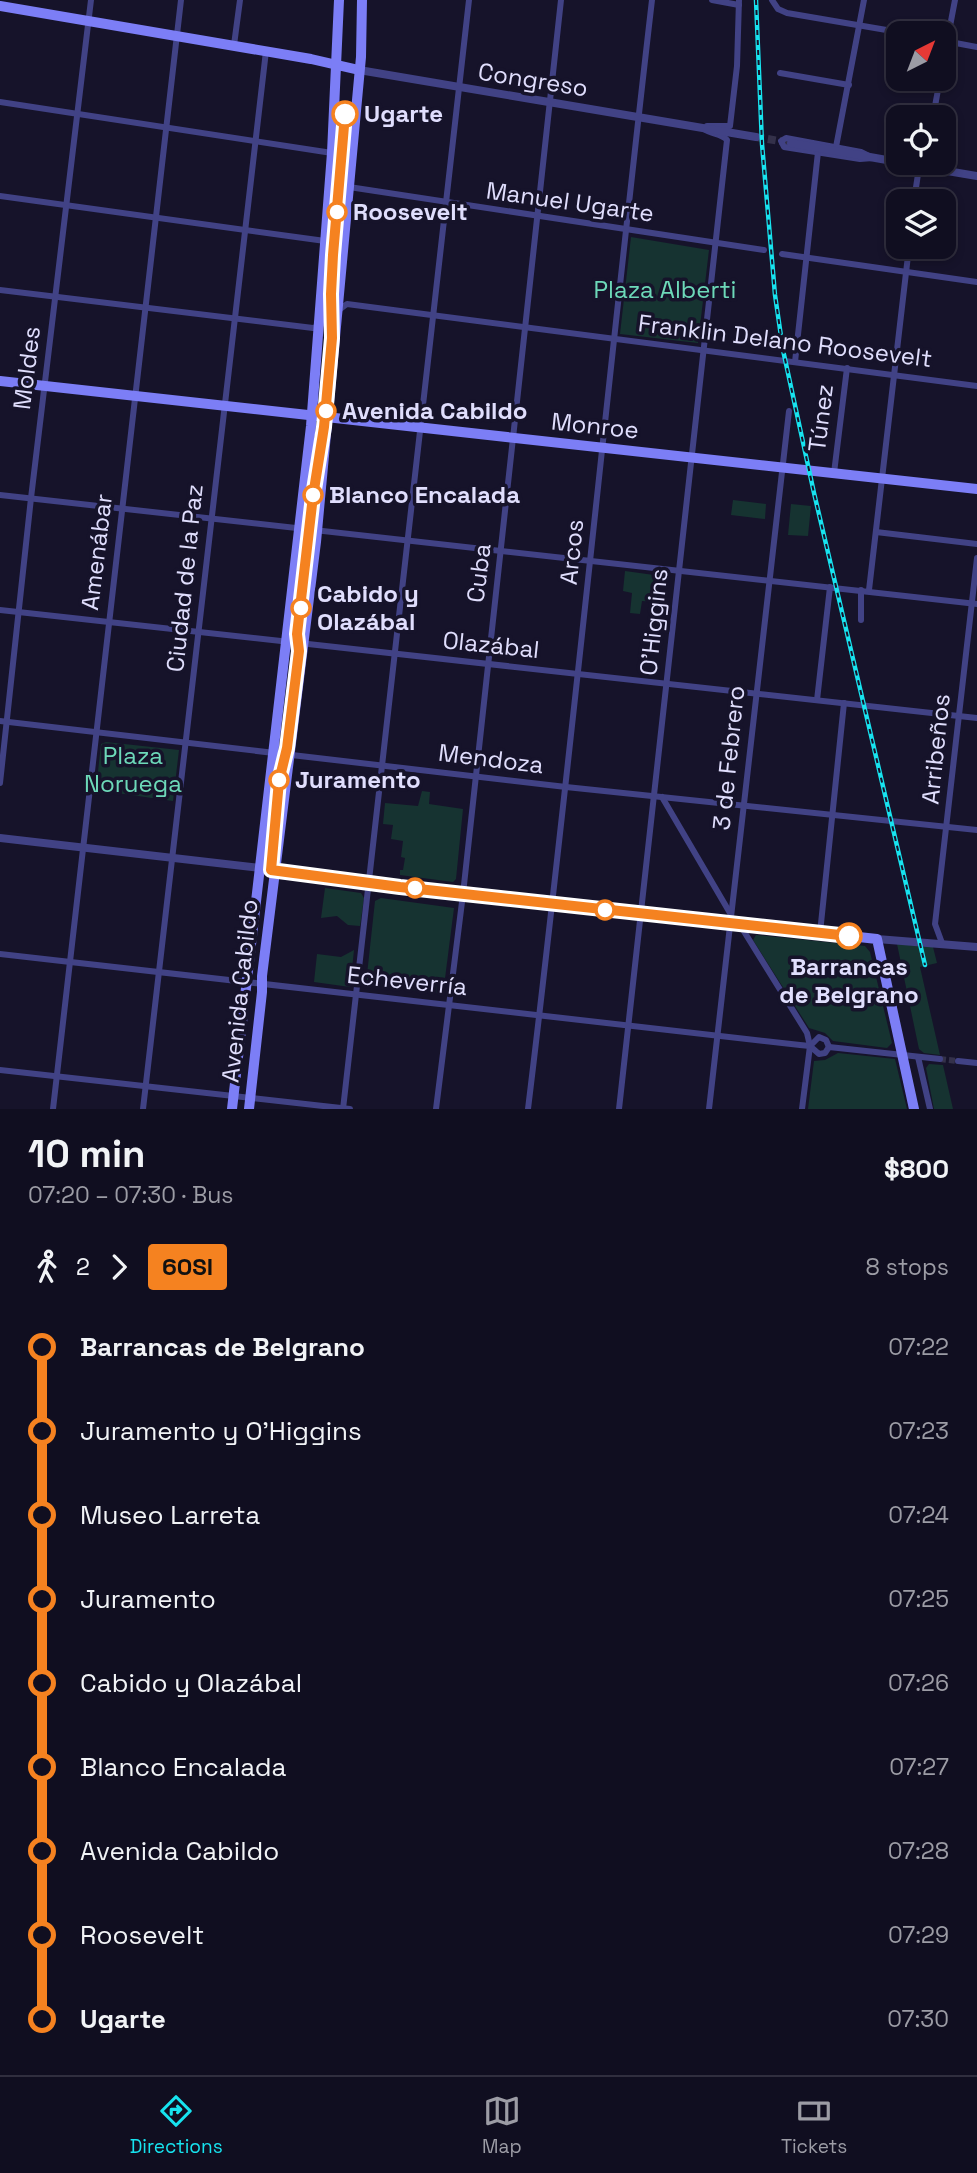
<!DOCTYPE html>
<meta charset="utf-8">
<style>
:root{--surface:#100e20;--page:#1e1c2d;--text:#f1f3f6;--muted:#9c9ca5;--line:#302e3e;--accent:#17e3ef}
body{margin:0;font-family:"Space Grotesk",sans-serif;background:var(--page);color:var(--text);height:100vh;display:flex;flex-direction:column;font-size:26px;white-space:nowrap}
*{box-sizing:border-box;margin:0}
p{font-size:23px;color:var(--muted)}
.icon{flex:none;width:38px;height:38px;fill:none;stroke:currentColor;stroke-width:2;stroke-linecap:round;stroke-linejoin:round}
.map{position:relative;height:1109px;overflow:hidden}
.panel{display:flex;flex-direction:column;background:var(--surface);flex:1}
.panel>*{flex:none}
.badge{padding:0 14px;border-radius:5px;font-size:24px;line-height:46px}
.needle{width:46px;rotate:42deg}
.controls{position:absolute;left:886px;top:21px;display:grid;gap:14px}
.controls a{display:grid;place-items:center;width:70px;height:70px;border-radius:14px;background:var(--surface);box-shadow:0 4px 10px #0003,0 0 0 2px var(--line);font-size:35px}
.map>.badge{position:absolute;translate:-50% -50%;box-shadow:0 0 0 4px #fff}
.legs{display:flex;align-items:center;gap:10px;height:77px;padding:0 28px;font-size:23px}
.legs p{margin-inline-start:auto}
.summary{display:flex;align-items:center;justify-content:space-between;height:119px;padding:0 28px}
h1{font-size:38px;font-weight:800;line-height:52px}
ul{padding:0 28px;list-style:none}
li{display:flex;align-items:center;gap:24px;height:84px;font-size:26px}
li i{display:grid;place-items:center;width:10px;height:100%;margin:0 9px;background:currentColor}
li i::after{content:'';width:18px;height:18px;margin:-9px;border:5px solid;border-radius:50%;background:var(--surface)}
li p{margin-inline-start:auto}
li:first-child i{background:linear-gradient(#0000 50%,currentColor 0)}
li:last-child i{background:linear-gradient(currentColor 50%,#0000 0)}
.menu{display:flex;justify-content:space-around;align-items:center;height:98px;border-top:2px solid var(--line);background:var(--surface);font-size:19px;color:var(--muted)}
.menu a{display:grid;justify-items:center;gap:4px}
.menu .on{color:var(--accent)}
.map>svg:first-child{display:block}
.green{fill:#163331}
.lines{fill:none;stroke-linecap:round;stroke-linejoin:round}
.minor-tunnel{stroke:#34314a;stroke-width:6;stroke-dasharray:6 3;stroke-linecap:butt}
.tertiary-tunnel{stroke:#34314a;stroke-width:8;stroke-dasharray:8 4;stroke-linecap:butt}
.minor{stroke:#414285;stroke-width:6}
.tertiary{stroke:#414285;stroke-width:8}
.secondary{stroke:#7c7ef6;stroke-width:10}
.rail-casing{stroke:#17e3ef;stroke-width:4.5}
.rail{stroke:#16132a;stroke-width:2;stroke-dasharray:5;stroke-linecap:butt}
.line-1-casing{stroke:#fff;stroke-width:16}
.line-1{stroke:#f58220;stroke-width:10}
.stop-1-dot{fill:#fff;stroke:#f58220;stroke-width:3.5}
.labels{text-anchor:middle;stroke-width:7;stroke-linejoin:round;paint-order:stroke}
.street-label{font-size:24px;fill:#e0defd;stroke:#16132a}
.stop-label{font-size:24px;font-weight:bold;fill:#e0defd;stroke:#16132a;text-anchor:start}
.park-label{font-size:24px;fill:#6dd9b9;stroke:#16132a}
</style>
<div class="map">
<svg width="977" height="1109" viewBox="0 0 977 1109">
<rect width="100%" height="100%" fill="#16132a"/>
<!-- green -->
<g class="green">
<polygon points="631,237 709,250 698,343 620,334"/>
<polygon points="733,500 766,504 765,519 731,515"/>
<polygon points="791,504 811,506 808,536 788,535"/>
<polygon points="625,571 654,575 654,579 661,580 660,589 652,588 652,595 656,596 656,602 642,601 640,614 630,613 632,593 623,591"/>
<polygon points="106,742 179,750 173,801 96,790 101,744"/>
<polygon points="422,791 430,792 429,804 463,809 456,879 453,882 400,875 400,870 403,870 405,858 401,857 403,841 391,839 393,825 383,824 385,803 418,806"/>
<polygon points="325,888 361,893 364,898 360,926 348,925 337,916 321,918"/>
<polygon points="381,898 454,908 443,994 366,984 375,901"/>
<polygon points="756,935 865,946 870,952 892,1043 887,1048 833,1041 825,1033 809,1028 753,940"/>
<polygon points="897,944 933,947 937,963 920,967 940,1055 924,1053 919,1049"/>
<polygon points="354,950 350,987 314,982 317,954 341,957"/>
<polygon points="838,1053 895,1059 907,1109 808,1109 814,1061 825,1060"/>
<polygon points="929,1064 943,1065 953,1109 934,1109 926,1068"/>
</g>
<g class="lines">
<!-- minor-tunnel -->
<polyline class="minor-tunnel" points="940,1059 958,1061"/>
<!-- tertiary-tunnel -->
<polyline class="tertiary-tunnel" points="756,137 791,143"/>
<!-- minor -->
<g class="minor">
<polyline points="712,0 739,5"/>
<polyline points="772,0 778,9 787,13 904,33"/>
<polyline points="945,41 977,47"/>
<polyline points="234,45 240,0"/>
<polyline points="943,63 955,0"/>
<polyline points="780,73 849,85"/>
<polyline points="0,102 332,153"/>
<polyline points="933,117 940,79"/>
<polyline points="707,126 730,126 737,66 739,0"/>
<polygon points="786,138 861,152 873,158 860,159 784,147 781,141"/>
<polyline points="836,147 864,0"/>
<polyline points="329,187 349,187 764,250"/>
<polyline points="0,196 325,241"/>
<polyline points="914,201 918,174 923,163"/>
<polyline points="782,254 977,282"/>
<path d="M0 290 313 328C324 326 336 311 347 304L977 386"/>
<polyline points="795,362 818,152"/>
<polyline points="834,473 847,368"/>
<polyline points="0,495 977,604"/>
<polyline points="876,532 977,544"/>
<polyline points="869,590 909,247"/>
<polyline points="0,610 977,718"/>
<polyline points="861,620 861,590"/>
<polyline points="817,700 830,587"/>
<polyline points="0,721 566,787 977,830"/>
<polyline points="0,783 31,498 91,0"/>
<polyline points="662,797 730,913"/>
<polyline points="740,925 807,1033 810,1046 802,1109"/>
<polyline points="820,933 844,703"/>
<polyline points="942,943 935,924 977,558"/>
<polyline points="0,954 800,1045 810,1046 819,1054 825,1053 829,1047"/>
<polyline points="810,1046 819,1037 826,1040 829,1047"/>
<polyline points="829,1047 940,1059"/>
<polyline points="918,1057 930,1109"/>
<polyline points="958,1061 977,1063"/>
<polyline points="0,1070 350,1109"/>
<polyline points="53,1109 181,0"/>
<polyline points="143,1109 266,51"/>
<polyline points="343,1109 469,0"/>
<polyline points="436,1109 463,894 561,0"/>
<path d="M528 1109C573 740 609 369 652 0"/>
<path d="M619 1109 727 140C722 134 711 134 704 129"/>
<polyline points="709,1109 789,411"/>
</g>
<!-- tertiary -->
<g class="tertiary">
<polyline points="359,70 756,137"/>
<polyline points="791,143 898,162"/>
<polyline points="900,163 977,176"/>
<polyline points="0,838 261,868"/>
<polyline points="877,939 977,947"/>
</g>
<!-- secondary -->
<g class="secondary">
<polyline points="0,6 311,59 359,70"/>
<polyline points="0,381 977,489"/>
<polyline points="261,868 436,891 877,939 914,1109"/>
<polyline points="232,1109 311,426 332,153 339,0"/>
<polyline points="249,1109 262,992 262,976 316,542 361,57 362,0"/>
</g>
<!-- rail casing -->
<g class="rail-casing">
<polyline id="rail" points="756,0 762,144 775,295 783,350 814,493 925,965"/>
</g>
<!-- rail -->
<use href="#rail" class="rail"/>
</g>
<g class="lines">
<!-- line-1 casing -->
<g class="line-1-casing">
<polyline id="line-1" points="345,114 333,255 331,294 332,338 324,427 313,496 297,634 299,651 287,748 279,781 271,870 400,887 849,936"/>
</g>
<!-- line-1 -->
<use href="#line-1" class="line-1"/>
</g>
<!-- markers -->
<g class="stop-1-dot">
<circle cx="345" cy="114" r="12"/>
<circle cx="337" cy="212" r="9"/>
<circle cx="326" cy="411" r="9"/>
<circle cx="313" cy="495" r="9"/>
<circle cx="301" cy="608" r="9"/>
<circle cx="279" cy="780" r="9"/>
<circle cx="415" cy="888" r="9"/>
<circle cx="605" cy="910" r="9"/>
<circle cx="849" cy="936" r="12"/>
</g>
<g class="labels">
<!-- street labels -->
<g class="street-label">
<text transform="translate(533 80) rotate(9)" y="8">Congreso</text>
<text transform="translate(570 202) rotate(8)" y="8">Manuel Ugarte</text>
<text transform="translate(785 341) rotate(7)" y="8">Franklin Delano Roosevelt</text>
<text transform="translate(27 368) rotate(-83)" y="8">Moldes</text>
<text transform="translate(821 418) rotate(-83)" y="8">Túnez</text>
<text transform="translate(595 426) rotate(6)" y="8">Monroe</text>
<text transform="translate(97 552) rotate(-83)" y="8">Amenábar</text>
<text transform="translate(572 552) rotate(-84)" y="8">Arcos</text>
<text transform="translate(479 573) rotate(-83)" y="8">Cuba</text>
<text transform="translate(185 578) rotate(-84)" y="8">Ciudad de la Paz</text>
<text transform="translate(654 622) rotate(-84)" y="8">O'Higgins</text>
<text transform="translate(491 645) rotate(6)" y="8">Olazábal</text>
<text transform="translate(936 749) rotate(-84)" y="8">Arribeños</text>
<text transform="translate(729 758) rotate(-84)" y="8">3 de Febrero</text>
<text transform="translate(491 759) rotate(7)" y="8">Mendoza</text>
<text transform="translate(407 981) rotate(6)" y="8">Echeverría</text>
<text transform="translate(240 991) rotate(-84)" y="8">Avenida Cabildo</text>
</g>
<!-- stop labels -->
<g class="stop-label">
<text x="364" y="122">Ugarte</text>
<text x="353" y="220">Roosevelt</text>
<text x="342" y="419">Avenida Cabildo</text>
<text x="329" y="503">Blanco Encalada</text>
<text x="317" y="602">Cabido y<tspan x="317" dy="28">Olazábal</tspan></text>
<text x="295" y="788">Juramento</text>
<text x="849" y="975" text-anchor="middle">Barrancas<tspan x="849" dy="28">de Belgrano</tspan></text>
</g>
<!-- park labels -->
<g class="park-label">
<text x="665" y="298">Plaza Alberti</text>
<text x="133" y="764">Plaza<tspan x="133" dy="28">Noruega</tspan></text>
</g>
</g>
</svg>
<div class="controls">
<a><svg class="needle" viewBox="-14 -14 28 28"><path d="M0-13l5 13h-10z" fill="#e53935"/><path d="M0 13l5-13h-10z" fill="#9c9ca5"/></svg></a>
<a><svg class="icon" aria-label="locate" viewBox="0 0 24 24"><circle cx="12" cy="12" r="6"/><path d="M12 2v4M12 18v4M2 12h4M18 12h4"/></svg></a>
<a><svg class="icon" aria-label="layers" viewBox="0 0 24 24"><path d="M12 4l9 5-9 5-9-5zM3 14l9 5 9-5"/></svg></a>
</div>
</div>
<section class="panel">
<div class="summary"><div><h1>10 min</h1><p>07:20 – 07:30 · Bus</p></div><b>$800</b></div>
<div class="legs"><svg class="icon" aria-label="walk" viewBox="0 0 24 24"><circle cx="13" cy="4" r="2"/><path d="M13 8l-2 6 4 7M11 14l-3 7M7 12l3-4h3l4 4"/></svg>2<svg class="icon" aria-label="forward" viewBox="0 0 24 24"><path d="M9 5l7 7-7 7"/></svg><b class="badge" style="background:#f58220;color:#111">60SI</b><p>8 stops</p></div>
<ul>
<li><i style="color:#f58220"></i><b>Barrancas de Belgrano</b><p>07:22</p></li>
<li><i style="color:#f58220"></i><span>Juramento y O'Higgins</span><p>07:23</p></li>
<li><i style="color:#f58220"></i><span>Museo Larreta</span><p>07:24</p></li>
<li><i style="color:#f58220"></i><span>Juramento</span><p>07:25</p></li>
<li><i style="color:#f58220"></i><span>Cabido y Olazábal</span><p>07:26</p></li>
<li><i style="color:#f58220"></i><span>Blanco Encalada</span><p>07:27</p></li>
<li><i style="color:#f58220"></i><span>Avenida Cabildo</span><p>07:28</p></li>
<li><i style="color:#f58220"></i><span>Roosevelt</span><p>07:29</p></li>
<li><i style="color:#f58220"></i><b>Ugarte</b><p>07:30</p></li>
</ul>
</section>
<nav class="menu">
<a class="on"><svg class="icon" aria-label="directions" viewBox="0 0 24 24"><path d="M12 3l9 9-9 9-9-9zM9 14v-3h6M13 9l2 2-2 2"/></svg>Directions</a>
<a><svg class="icon" aria-label="map" viewBox="0 0 24 24"><path d="M3 6l6-2 6 2 6-2v14l-6 2-6-2-6 2zM9 4v14M15 6v14"/></svg>Map</a>
<a><svg class="icon" aria-label="tickets" viewBox="0 0 24 24"><path d="M3 7h18v10H3zM15 7v10"/></svg>Tickets</a>
</nav>
